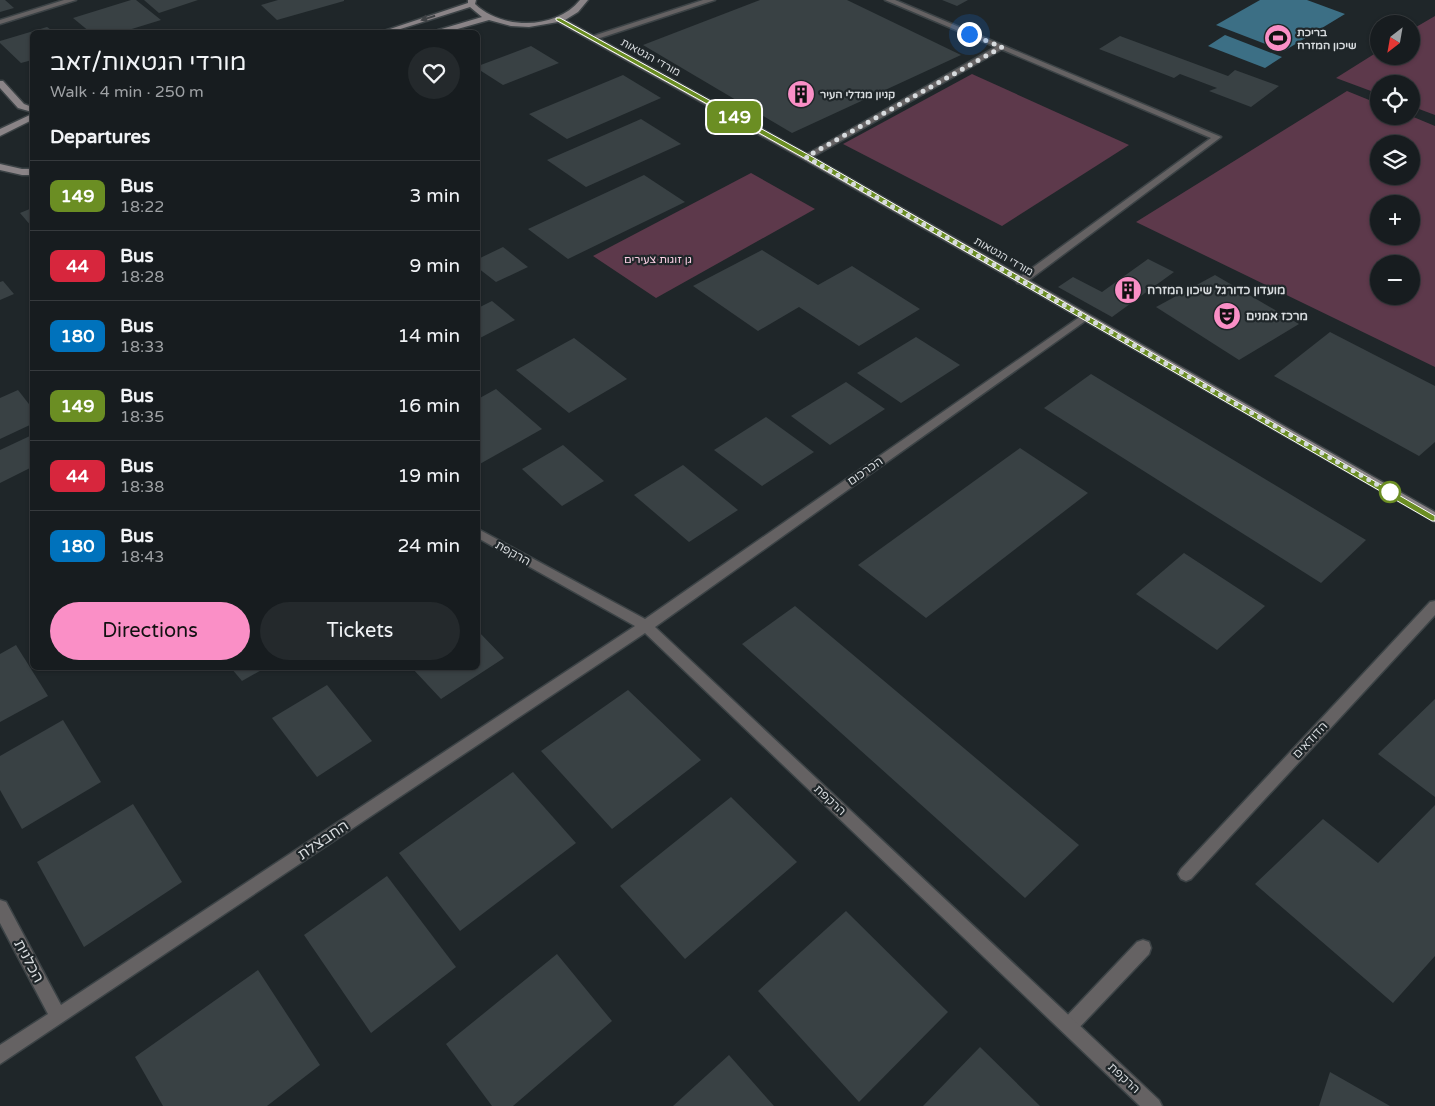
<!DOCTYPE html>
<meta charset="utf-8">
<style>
:root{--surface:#171c1f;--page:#24292c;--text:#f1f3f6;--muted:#9ea1a4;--line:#363a3d;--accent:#fa8fc6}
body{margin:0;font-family:"Varela Round","Noto Sans Hebrew",sans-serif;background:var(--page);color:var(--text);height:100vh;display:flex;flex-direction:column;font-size:19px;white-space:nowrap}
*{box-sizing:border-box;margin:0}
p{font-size:16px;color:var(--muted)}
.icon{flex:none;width:28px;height:28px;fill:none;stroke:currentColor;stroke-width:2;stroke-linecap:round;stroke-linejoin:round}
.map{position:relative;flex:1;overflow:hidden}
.drawer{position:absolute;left:30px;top:30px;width:450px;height:640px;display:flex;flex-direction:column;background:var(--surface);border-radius:8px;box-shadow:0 1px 4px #0004,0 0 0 1px var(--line)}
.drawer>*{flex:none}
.badge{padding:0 10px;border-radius:8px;font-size:18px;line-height:32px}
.needle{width:32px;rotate:211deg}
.buttons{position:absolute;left:1370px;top:15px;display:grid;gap:10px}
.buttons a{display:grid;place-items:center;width:50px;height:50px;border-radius:50%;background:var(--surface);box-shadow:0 1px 4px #0004,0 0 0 1px var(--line);font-size:25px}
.you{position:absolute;width:25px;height:25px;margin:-12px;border:4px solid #fff;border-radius:50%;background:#1a73e8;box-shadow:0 0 0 8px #1a73e833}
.map>.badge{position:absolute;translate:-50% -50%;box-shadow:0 0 0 2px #fff}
h2{padding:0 20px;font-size:19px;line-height:45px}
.round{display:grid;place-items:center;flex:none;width:52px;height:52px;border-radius:26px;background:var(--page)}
.headline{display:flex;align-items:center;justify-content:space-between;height:85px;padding:0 20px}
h1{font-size:24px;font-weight:600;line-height:38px}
.cta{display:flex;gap:10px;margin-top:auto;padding:10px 20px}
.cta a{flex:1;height:58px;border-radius:30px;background:var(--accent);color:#111;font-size:20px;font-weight:600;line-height:58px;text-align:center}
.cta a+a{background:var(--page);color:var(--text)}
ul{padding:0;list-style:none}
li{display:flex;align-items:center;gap:15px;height:70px;padding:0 20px;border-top:1px solid var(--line)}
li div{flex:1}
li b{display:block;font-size:19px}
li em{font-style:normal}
li .badge{min-width:55px;font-weight:700;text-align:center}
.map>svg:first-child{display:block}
.green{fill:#5d394b;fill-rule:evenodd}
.water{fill:#3c6f85}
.building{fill:#394144}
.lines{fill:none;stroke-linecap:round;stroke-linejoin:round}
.lane-casing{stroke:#3c4346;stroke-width:3}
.street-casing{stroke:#3c4346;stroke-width:3}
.secondary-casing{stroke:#3c4346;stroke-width:3}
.lane{fill:#656263;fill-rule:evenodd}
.street{fill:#656263;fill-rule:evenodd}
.secondary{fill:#8a8487;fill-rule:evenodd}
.oneway{fill:#3f4245}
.line{fill:#6b8e23;stroke:#fff}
.walk{stroke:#d7dbde;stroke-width:5;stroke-dasharray:0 9}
.stop-dot{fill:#fff;stroke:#6b8e23;stroke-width:2.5}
.labels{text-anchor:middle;stroke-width:4.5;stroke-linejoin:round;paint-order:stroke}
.far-poi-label{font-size:11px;font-weight:bold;fill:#d7dbde;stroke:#1f2629;text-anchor:start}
.far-street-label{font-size:11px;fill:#d7dbde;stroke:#1f2629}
.far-park-label{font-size:11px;fill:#ffd2e7;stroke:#1f2629}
.poi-label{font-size:12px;font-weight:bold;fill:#d7dbde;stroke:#1f2629;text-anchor:start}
.street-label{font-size:12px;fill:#d7dbde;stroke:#1f2629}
.near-street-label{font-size:15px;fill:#d7dbde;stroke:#1f2629}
</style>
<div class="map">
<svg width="1435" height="1106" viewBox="0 0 1435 1106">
<rect width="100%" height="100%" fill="#1f2629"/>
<!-- green -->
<g class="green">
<polygon points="1435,16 1435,115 1411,106 1411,84 1379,84 1379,94 1336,78 1379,51 1379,56 1411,56 1411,30"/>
<polygon points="972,74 1129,145 1002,226 843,144"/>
<path d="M1347 91 1379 104V116H1411L1435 126V367L1136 222ZM1379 144H1411V176H1379ZM1379 204H1411V236H1379ZM1379 264H1411V296H1379Z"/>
<polygon points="751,173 815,209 656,298 593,256"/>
</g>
<!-- water -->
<g class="water">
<polygon points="1260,0 1307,0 1345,14 1284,51 1216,25"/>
<polygon points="1225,35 1282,57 1265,68 1208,46"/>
</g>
<!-- building -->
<g class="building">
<polygon points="0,0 5,0 14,8 0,12"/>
<polygon points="131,0 136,0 161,20 122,32 90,32 73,18"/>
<polygon points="144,0 198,0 159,13"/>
<polygon points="278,0 344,0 344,1 277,20 261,5"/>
<polygon points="760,0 847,0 961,55 792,133 643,45"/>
<polygon points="942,0 968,0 957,6"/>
<polygon points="47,27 54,32 32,32 32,60 21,63 0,43 0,41"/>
<polygon points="1120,36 1228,76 1235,70 1279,86 1251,107 1209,91 1217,88 1180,74 1174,78 1099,49"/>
<polygon points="531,46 559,63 503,85 478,69 478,66"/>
<polygon points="623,75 661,98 567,139 529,114"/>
<polygon points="641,119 681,144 586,187 547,160"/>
<polygon points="644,175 685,202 568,259 528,229"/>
<polygon points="32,208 32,227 20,213"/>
<polygon points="503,247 528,267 496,282 478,268 478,259"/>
<polygon points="762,250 818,285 852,266 920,309 859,346 799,307 758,331 693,286"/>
<polygon points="1148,259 1174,272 1112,317 1058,287 1073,277 1102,292"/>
<polygon points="1215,275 1299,324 1239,360 1156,307"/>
<polygon points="3,281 14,294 0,300 0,282"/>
<polygon points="492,301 515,320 478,339 478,308"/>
<polygon points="1330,332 1435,386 1435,442 1419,456 1274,376"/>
<polygon points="916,337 960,365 901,403 857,373"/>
<polygon points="574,338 627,379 569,413 516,370"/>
<polygon points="1091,374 1366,540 1321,583 1044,408"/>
<polygon points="846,382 885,409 830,445 791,416"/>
<polygon points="496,389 542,429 478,465 478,399"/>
<polygon points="18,390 32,408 32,424 0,439 0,398"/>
<polygon points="766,417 814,452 762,486 714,450"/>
<polygon points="32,435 32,467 0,483 0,450"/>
<polygon points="563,445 604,481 562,506 522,469"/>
<polygon points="1020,448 1088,493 926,618 858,565"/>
<polygon points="683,465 738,510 689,542 634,495"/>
<polygon points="1184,553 1265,606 1217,650 1136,594"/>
<polygon points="795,606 1079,845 1025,898 742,644"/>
<polygon points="478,631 504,658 441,699 412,668 478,668"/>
<polygon points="16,645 48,696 0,722 0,654"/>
<polygon points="231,668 265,668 242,681"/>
<polygon points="327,685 372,741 317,777 272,718"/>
<polygon points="628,690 701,760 612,829 541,751"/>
<polygon points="1435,699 1435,797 1378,754"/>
<polygon points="63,720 101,782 22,829 0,790 0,756"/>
<polygon points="513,772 576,843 460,931 399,853"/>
<polygon points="731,797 797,862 685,959 620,886"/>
<polygon points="133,804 182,882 84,947 37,862"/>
<polygon points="1435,805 1435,956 1393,1003 1255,884 1323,819 1378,863"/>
<polygon points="387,876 456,967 371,1033 304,935"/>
<polygon points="846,911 948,1012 859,1102 758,991"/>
<polygon points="557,954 612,1021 513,1106 492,1106 446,1044"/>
<polygon points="258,970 320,1065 267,1106 163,1106 135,1057"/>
<polygon points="980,1047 1040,1106 923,1106"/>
<polygon points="729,1055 774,1106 673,1106"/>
<polygon points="1330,1072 1390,1106 1319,1106"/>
</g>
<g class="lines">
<!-- lane casing -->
<g class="lane-casing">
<g id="lane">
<polygon points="999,45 1006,47 809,159 806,160 802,157"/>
<polygon points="1143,940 1149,942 1151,948 1149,954 1075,1032 1069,1034 1063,1032 1061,1026 1063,1020 1137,942"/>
</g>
</g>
<!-- street casing -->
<g class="street-casing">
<g id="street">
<polygon points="64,0 76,0 0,24 0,20"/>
<polygon points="703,0 715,0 594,40 587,38"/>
<polygon points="885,0 895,0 1221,137 1025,283 1017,283 1017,279 1211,138"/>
<polygon points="1084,314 1089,317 1088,319 655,627 1159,1100 1162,1106 1140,1106 645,633 0,1064 0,1045 48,1014 0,923 0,900 6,902 61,1005 635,626 478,538 478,529 645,619"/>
<polygon points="1435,601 1435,615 1191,879 1186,881 1181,879 1178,874 1181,869 1430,602"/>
</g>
</g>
<!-- secondary casing -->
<g class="secondary-casing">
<g id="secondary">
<path d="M468 0H476L475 4C502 30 556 30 580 0H588L578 12 565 20 809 155 1435 512V522L803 159 558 22 529 27 511 26 489 20 447 32H437L438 30 482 17 470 7 391 32H381L468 3Z"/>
<polygon points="0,81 3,81 24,104 32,107 32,112 18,108 0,88"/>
<polygon points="32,114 32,120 0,136 0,129"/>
<polygon points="0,164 22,169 32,169 32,175 22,175 0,170"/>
</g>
</g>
<!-- lane -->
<use href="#lane" class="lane"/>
<!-- street -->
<use href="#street" class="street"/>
<!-- secondary -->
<use href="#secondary" class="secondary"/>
</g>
<!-- one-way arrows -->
<defs><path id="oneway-solid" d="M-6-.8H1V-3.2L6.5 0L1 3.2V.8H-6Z" transform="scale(1.25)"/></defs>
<use class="oneway" href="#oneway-solid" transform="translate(428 18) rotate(162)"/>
<!-- line -->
<polygon class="line" points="556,18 560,18 809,155 1435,516 1435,521 1432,521 804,158 556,20"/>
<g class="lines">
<!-- walk -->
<polyline class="walk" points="969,34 1002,47 806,157 1390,492"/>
</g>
<!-- icons -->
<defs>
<g id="stadium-disc" transform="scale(1.4375)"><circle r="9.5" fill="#fa8fc6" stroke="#1f2629"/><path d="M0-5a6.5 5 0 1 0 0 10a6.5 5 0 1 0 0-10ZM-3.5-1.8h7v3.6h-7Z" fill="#111"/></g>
<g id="building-disc" transform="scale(1.4375)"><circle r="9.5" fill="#fa8fc6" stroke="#1f2629"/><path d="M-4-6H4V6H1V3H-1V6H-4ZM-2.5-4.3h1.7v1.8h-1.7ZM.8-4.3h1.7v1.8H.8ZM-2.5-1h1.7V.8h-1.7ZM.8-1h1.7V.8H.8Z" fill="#111"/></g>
<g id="theatre-disc" transform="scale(1.4375)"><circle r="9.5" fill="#fa8fc6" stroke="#1f2629"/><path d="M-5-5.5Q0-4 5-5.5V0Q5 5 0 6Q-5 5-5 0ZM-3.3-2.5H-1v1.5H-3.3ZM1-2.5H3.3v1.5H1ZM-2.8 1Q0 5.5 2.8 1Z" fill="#111"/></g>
</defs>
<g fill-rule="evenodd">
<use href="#stadium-disc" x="1278" y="38"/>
<use href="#building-disc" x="801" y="94"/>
<use href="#building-disc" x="1128" y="290"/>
<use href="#theatre-disc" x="1227" y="316"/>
</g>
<!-- markers -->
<circle class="stop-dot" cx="1390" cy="492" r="10"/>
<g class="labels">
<!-- far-poi labels -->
<g class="far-poi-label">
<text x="1297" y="36">בריכת<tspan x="1297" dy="13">שיכון המזרח</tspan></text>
<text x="820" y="98">קניון מגדלי העיר</text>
</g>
<!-- far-street labels -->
<g class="far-street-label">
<text transform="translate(651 57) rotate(29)" y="4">מורדי הגטאות</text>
<text transform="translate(1004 256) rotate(30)" y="4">מורדי הגטאות</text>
</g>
<!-- far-park labels -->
<g class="far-park-label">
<text x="658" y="263">גן זוגות צעירים</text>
</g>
<!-- poi labels -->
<g class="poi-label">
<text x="1147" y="294">מועדון כדורגל שיכון המזרח</text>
<text x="1246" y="320">מרכז אמנים</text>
</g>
<!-- street labels -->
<g class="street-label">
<text transform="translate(865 471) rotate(-35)" y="4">הכרכום</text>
<text transform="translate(513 553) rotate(29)" y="4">הרקפת</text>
<text transform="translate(1310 740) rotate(-47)" y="4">הדודאים</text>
<text transform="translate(830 800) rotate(43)" y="4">הרקפת</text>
<text transform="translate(1124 1078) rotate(43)" y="4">הרקפת</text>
</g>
<!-- near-street labels -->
<g class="near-street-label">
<text transform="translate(323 840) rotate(-34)" y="5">החבצלת</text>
<text transform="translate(29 961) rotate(62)" y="5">הכלנית</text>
</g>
</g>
</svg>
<div class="buttons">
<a><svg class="needle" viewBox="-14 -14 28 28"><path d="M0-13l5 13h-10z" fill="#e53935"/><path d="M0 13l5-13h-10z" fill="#9ea1a4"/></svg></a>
<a><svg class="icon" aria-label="locate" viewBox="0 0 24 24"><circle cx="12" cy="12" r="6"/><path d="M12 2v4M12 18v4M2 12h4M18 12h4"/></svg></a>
<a><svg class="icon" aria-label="layers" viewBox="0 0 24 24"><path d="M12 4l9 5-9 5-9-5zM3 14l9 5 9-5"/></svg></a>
<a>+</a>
<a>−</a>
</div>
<div class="you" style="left:969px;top:34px"></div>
<b class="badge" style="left:734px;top:117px;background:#6b8e23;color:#fff">149</b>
<section class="drawer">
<div class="headline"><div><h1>מורדי הגטאות/זאב</h1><p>Walk · 4 min · 250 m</p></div><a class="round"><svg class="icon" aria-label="heart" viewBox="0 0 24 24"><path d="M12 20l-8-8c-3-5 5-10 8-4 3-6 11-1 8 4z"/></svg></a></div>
<h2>Departures</h2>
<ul>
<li><span class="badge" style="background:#6b8e23;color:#fff">149</span><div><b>Bus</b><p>18:22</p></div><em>3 min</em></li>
<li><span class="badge" style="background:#d7263d;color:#fff">44</span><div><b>Bus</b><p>18:28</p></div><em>9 min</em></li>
<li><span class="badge" style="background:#0072bc;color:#fff">180</span><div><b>Bus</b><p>18:33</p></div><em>14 min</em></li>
<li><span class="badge" style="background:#6b8e23;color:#fff">149</span><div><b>Bus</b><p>18:35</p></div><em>16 min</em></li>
<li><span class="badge" style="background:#d7263d;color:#fff">44</span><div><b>Bus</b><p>18:38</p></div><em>19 min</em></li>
<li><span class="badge" style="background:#0072bc;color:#fff">180</span><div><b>Bus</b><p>18:43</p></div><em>24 min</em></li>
</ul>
<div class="cta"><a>Directions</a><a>Tickets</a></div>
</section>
</div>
